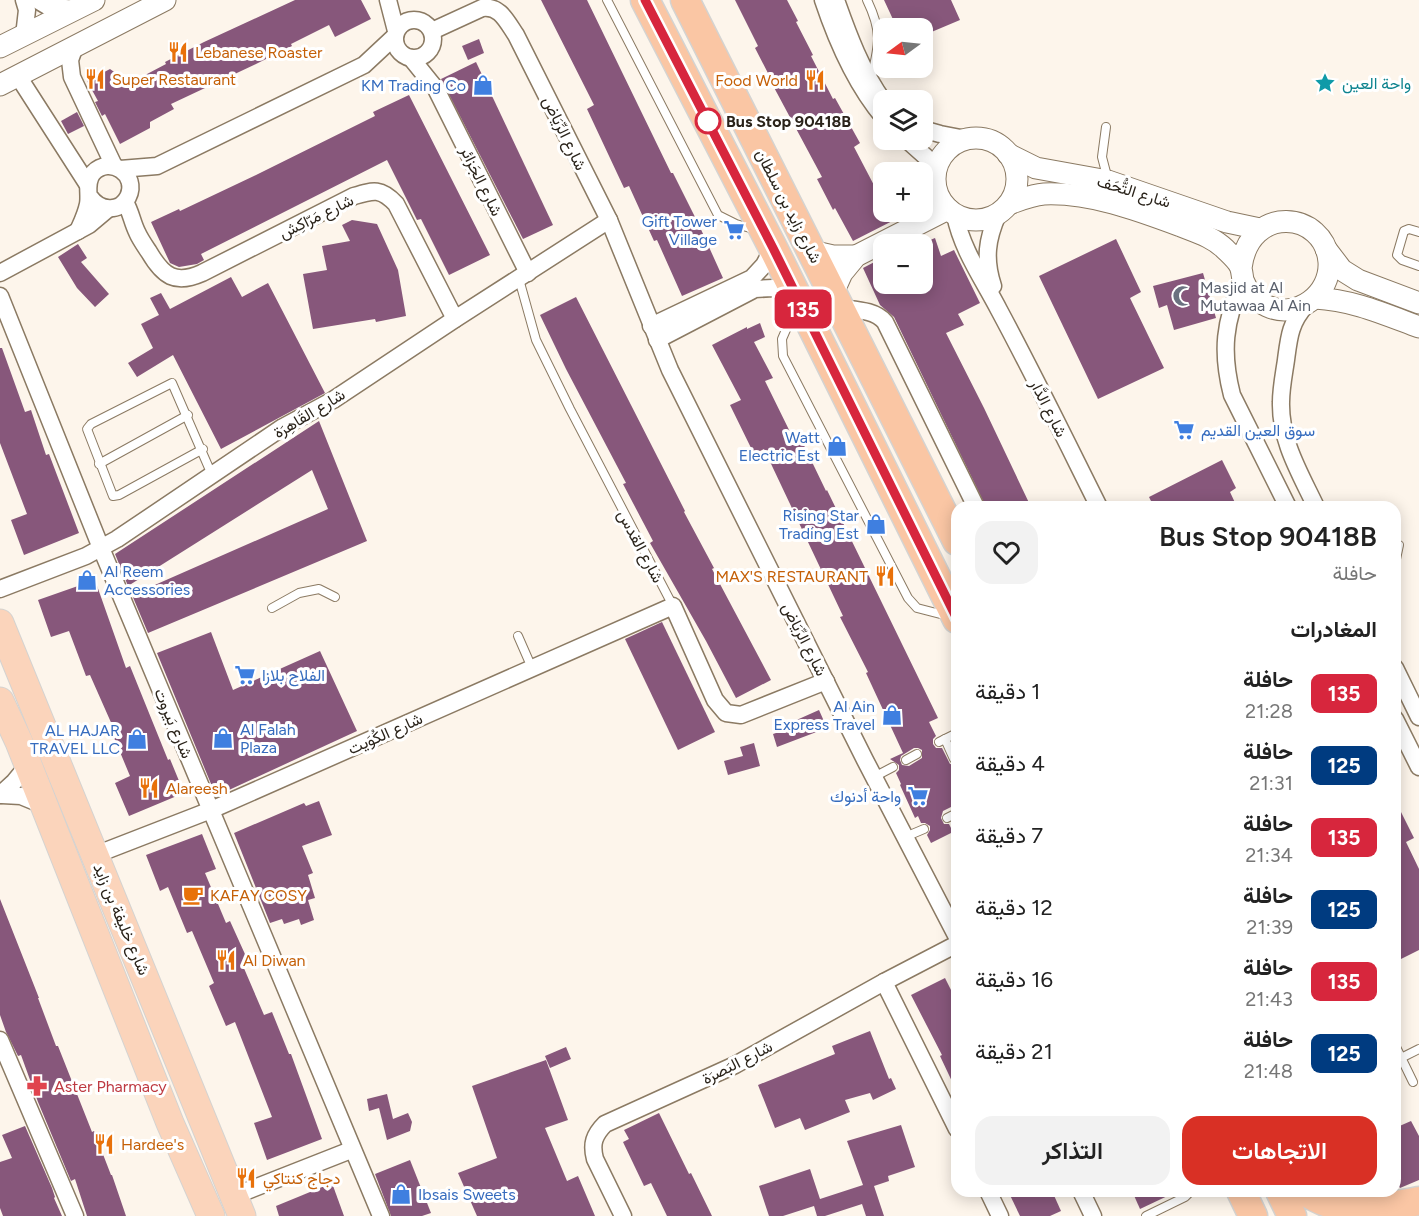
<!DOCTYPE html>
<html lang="ar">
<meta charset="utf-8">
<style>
:root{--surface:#fff;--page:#f2f2f2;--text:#222;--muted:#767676;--accent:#d93025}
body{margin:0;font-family:Figtree,Vazirmatn,sans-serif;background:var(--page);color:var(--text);direction:rtl;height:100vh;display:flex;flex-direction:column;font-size:22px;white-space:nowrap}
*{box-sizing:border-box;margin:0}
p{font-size:20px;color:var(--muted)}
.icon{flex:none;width:33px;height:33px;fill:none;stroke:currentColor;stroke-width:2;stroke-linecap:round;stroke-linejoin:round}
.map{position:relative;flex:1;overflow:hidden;direction:ltr}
.sheet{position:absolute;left:951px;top:501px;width:450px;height:696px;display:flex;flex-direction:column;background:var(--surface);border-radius:18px;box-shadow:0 3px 15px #0003;direction:rtl}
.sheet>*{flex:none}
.badge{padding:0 12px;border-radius:9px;font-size:21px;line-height:39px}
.needle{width:39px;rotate:255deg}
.controls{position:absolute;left:873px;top:18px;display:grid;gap:12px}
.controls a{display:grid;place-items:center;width:60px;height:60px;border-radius:12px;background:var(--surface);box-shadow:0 3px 15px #0003;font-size:30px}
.map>.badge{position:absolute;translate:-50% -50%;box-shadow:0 0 0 3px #fff}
h2{padding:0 24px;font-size:22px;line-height:54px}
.round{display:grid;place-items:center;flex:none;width:63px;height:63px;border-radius:18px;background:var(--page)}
.headline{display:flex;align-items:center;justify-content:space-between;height:102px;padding:0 24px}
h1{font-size:28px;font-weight:600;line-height:45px}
.button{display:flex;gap:12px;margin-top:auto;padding:12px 24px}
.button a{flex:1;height:69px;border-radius:18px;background:var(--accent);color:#fff;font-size:24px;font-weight:600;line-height:69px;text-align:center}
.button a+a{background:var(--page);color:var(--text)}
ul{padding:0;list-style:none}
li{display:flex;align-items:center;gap:18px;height:72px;padding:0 24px}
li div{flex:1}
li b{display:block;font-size:22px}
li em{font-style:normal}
li .badge{min-width:66px;font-weight:700;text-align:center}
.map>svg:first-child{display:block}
.building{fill:#87577b;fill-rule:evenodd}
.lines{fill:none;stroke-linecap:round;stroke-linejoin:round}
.service-casing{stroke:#8b7a63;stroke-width:10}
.minor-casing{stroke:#8b7a63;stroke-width:19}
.tertiary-casing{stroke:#8b7a63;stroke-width:23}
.primary-casing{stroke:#d4d3d1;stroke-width:29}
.trunk-casing{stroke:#d4d3d1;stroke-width:31}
.service{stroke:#fff;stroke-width:8}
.minor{stroke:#fff;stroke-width:16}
.tertiary{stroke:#fff;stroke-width:21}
.primary{stroke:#fbd4bb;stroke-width:27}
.trunk{stroke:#fac6a4;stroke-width:28}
.line-casing{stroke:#fff;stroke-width:14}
.line{stroke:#d7263d;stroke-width:9}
.stop-dot{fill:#fff;stroke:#d7263d;stroke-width:3}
.labels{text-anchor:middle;stroke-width:6;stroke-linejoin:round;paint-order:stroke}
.food-label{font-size:16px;fill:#c56008;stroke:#fff;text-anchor:start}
.culture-label{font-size:16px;fill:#0d838f;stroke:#fff;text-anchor:start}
.shop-label{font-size:16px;fill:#366cbe;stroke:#fff;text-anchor:end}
.stop-label{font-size:16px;font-weight:bold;fill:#2a231a;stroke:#fff;text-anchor:start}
.street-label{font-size:16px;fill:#2a231a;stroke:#fff}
.worship-label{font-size:16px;fill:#5b616d;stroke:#fff;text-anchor:start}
.health-label{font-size:16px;fill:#be3a42;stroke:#fff;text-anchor:start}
</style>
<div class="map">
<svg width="1419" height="1216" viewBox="0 0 1419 1216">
<rect width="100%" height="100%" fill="#fdf5eb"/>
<!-- building -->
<g class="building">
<polygon points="295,0 361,0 371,19 335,37 329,25 291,44 292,46 256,64 171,104 174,109 150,122 150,128 120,144 105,114 102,116 95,102 98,101 87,81 110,69 130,83 166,64 165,62 204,42"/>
<polygon points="541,0 587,0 671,173 673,173 699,225 723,278 682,296 657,240 654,241 629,186 624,188 587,109 594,105"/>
<polygon points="735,0 787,0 798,21 796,22 813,55 811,56 833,99 835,98 860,143 854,147 877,191 880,189 884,196 884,212 910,212 853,241 835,208 833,210 817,179 822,177 770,80 771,79 755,48 758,46"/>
<polygon points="884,0 951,0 960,20 922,36 922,28 897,28"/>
<polygon points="479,39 484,53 468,60 462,46"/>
<polygon points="476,62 553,225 523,239 441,79"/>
<polygon points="409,95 490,255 449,275 421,219 417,220 387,160 201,254 204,260 197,264 179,267 170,263 151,222 179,209 180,211 256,175 375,116 373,112"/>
<polygon points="77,112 84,126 68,134 61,121"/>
<polygon points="352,220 377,224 398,270 406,316 376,322 375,319 313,329 303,274 327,270 322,246 350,241 342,225"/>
<polygon points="935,238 941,256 954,250 980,303 958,314 964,325 946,333 984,408 1031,507 986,507 894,317 880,305 863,268 884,257 884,284 930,284 922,268 922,260 928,258 923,243"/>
<polygon points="1116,239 1141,292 1130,298 1164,368 1098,399 1039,276"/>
<polygon points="78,244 87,258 81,262 109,294 95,307 77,288 58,257"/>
<polygon points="1203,273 1216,318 1174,330 1167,305 1159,308 1153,286"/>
<polygon points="231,277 242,297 268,283 325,393 221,449 173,355 137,377 128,363 153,348 141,324 159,315 150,298 161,293 170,309"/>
<polygon points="576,297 685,511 684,512 714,568 712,569 771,680 736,698 706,641 650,543 653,541 623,484 626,483 566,369 540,315"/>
<path d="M760 323 765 337 754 342 773 378 765 381 794 440 800 437 826 491 827 490 938 718 929 722 936 736 933 739V744L936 748H942L950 764 957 765V804L943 811 941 818 944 824H949L953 832 931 843 927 835 930 830V826L925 823H921L918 816 915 818 900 785 901 784 896 773 899 770V765L890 759 903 753 866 673 868 672 840 617 843 616 764 449 754 454 730 405 741 400 712 345 747 327V329ZM914 748H918L922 750V758L909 766 902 765 900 760 901 756Z"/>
<polygon points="0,348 2,348 25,412 31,410 46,455 49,454 79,533 24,555 11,520 27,514 0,443"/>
<polygon points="319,421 367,541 148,633 132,595 328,509 312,470 128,586 115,554"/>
<polygon points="1222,460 1236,488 1230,492 1237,507 1154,507 1149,497"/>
<polygon points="95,580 126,668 130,666 168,760 170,759 184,793 129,816 115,783 130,776 110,728 113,727 90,675 86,676 69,631 51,637 38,600"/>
<polygon points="662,622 715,732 678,750 625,639"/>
<polygon points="211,632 233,690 320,651 357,731 216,796 157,653"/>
<polygon points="819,710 827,728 777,747 773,734 794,727 792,722"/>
<polygon points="754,743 760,766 728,775 724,761 743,756 740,747"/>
<polygon points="1395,800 1414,838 1406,842 1419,869 1419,950 1395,962"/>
<polygon points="319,801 332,835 302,846 313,873 308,875 315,898 308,900 314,920 301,925 299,919 284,924 282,919 270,923 234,833 304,803 306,806"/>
<polygon points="202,834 216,869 205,873 226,923 230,921 249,963 243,966 264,1015 272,1012 289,1054 291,1054 322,1139 267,1160 254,1123 272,1117 235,1022 226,1026 209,986 214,983 192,931 187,933 168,887 160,891 146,855"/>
<polygon points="0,899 39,998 38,998 56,1046 58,1046 92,1132 94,1131 111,1175 112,1175 126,1216 87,1216 75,1179 71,1181 38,1102 21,1055 18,1056 6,1032 0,1015"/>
<polygon points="945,978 957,1002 957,1092 940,1056 942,1055 911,995"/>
<polygon points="870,1031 889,1079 891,1078 896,1089 873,1100 870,1093 845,1100 850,1112 805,1130 800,1118 775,1128 758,1085 835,1054 832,1046"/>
<polygon points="566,1047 571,1059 550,1068 545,1056"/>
<polygon points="546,1060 568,1120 545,1128 567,1181 578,1176 595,1216 477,1216 458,1173 497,1158 472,1086"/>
<polygon points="387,1094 393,1119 408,1113 412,1122 410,1131 387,1140 379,1108 369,1111 367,1099"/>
<polygon points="659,1113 689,1174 691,1173 712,1216 667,1216 651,1183 644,1186 623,1142 629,1139 624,1130"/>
<polygon points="1411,1121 1419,1136 1419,1180 1400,1188 1395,1179 1395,1128"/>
<polygon points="901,1125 915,1167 888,1176 889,1181 874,1186 884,1216 866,1216 862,1204 825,1216 817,1216 814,1206 783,1216 769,1216 759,1186 810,1169 820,1199 863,1185 847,1141"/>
<polygon points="25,1126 52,1188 55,1197 54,1198 62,1216 3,1216 0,1208 0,1162 12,1158 2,1135"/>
<polygon points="410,1160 431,1213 422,1216 391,1216 375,1174"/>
<polygon points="332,1183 344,1216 279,1216 276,1206"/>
<polygon points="1008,1191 1052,1191 1061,1211 1050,1216 1020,1216"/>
<polygon points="1132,1191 1178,1191 1140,1209"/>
</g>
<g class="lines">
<!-- service casing -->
<g class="service-casing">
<g id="service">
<polyline points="607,0 718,215 736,224 757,230"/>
<path d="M867 0C883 33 879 45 871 79"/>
<polyline points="1106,127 1102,157 1108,180"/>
<polyline points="1419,232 1409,229 1404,231 1397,255 1402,260 1419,266"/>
<polyline points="519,279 536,340 570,409 673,606"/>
<polyline points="795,309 782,339 783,356 908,598 917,608 948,616"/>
<polyline points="203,449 119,495 113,496 87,429 91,424 172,383 212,475"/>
<polyline points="99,464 188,415"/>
<polyline points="1395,544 1399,545 1395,564"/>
<polyline points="272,608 299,593 319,589 335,597"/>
<polyline points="518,636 532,668"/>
<polyline points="945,739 954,759"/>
<polyline points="939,742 957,733"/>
<polyline points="906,760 917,754"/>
<polyline points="874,777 893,767"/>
<polyline points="947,818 957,813"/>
<polyline points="905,837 924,829"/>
<polyline points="1395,1045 1413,1082"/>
<polyline points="1401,1058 1419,1049"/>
<polyline points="1146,1216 1185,1197 1191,1191"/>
</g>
</g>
<!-- minor casing -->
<g class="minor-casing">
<g id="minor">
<polyline points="37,0 47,6 75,9"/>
<polyline points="388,0 396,31"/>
<path d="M823 0C837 42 855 84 884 118"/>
<path d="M836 0C848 34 862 72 884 102"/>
<circle cx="414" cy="39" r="19"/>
<path d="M432 31 482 8C500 5 507 22 516 35L609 220 670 370 865 760 957 937"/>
<polyline points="24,36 27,10 24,0"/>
<polyline points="75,46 70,60 72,77 114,166"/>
<polyline points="411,58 436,89 528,273"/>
<polyline points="18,76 88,185"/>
<polyline points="922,129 940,134 966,139"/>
<polyline points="907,140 926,157 936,171"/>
<polyline points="120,169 157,166 364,65 394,37"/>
<path d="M125 202C131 212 132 222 137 232 140 239 145 246 149 252 163 276 175 285 202 273L354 196C374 190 381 188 396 204L455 319"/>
<path d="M955 215C962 250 983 279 999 310 1034 375 1066 441 1099 507"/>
<path d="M78 231C82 222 86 214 88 204 90 194 85 182 93 173 110 155 139 175 128 197 119 214 99 210 90 197"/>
<polyline points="0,273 89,225 108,209"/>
<path d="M1243 280C1224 321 1221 352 1232 395L1288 507"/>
<path d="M993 286C984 259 987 239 998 214"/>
<polyline points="0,296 101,548 381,1216"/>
<path d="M1306 305C1290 323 1289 337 1286 360 1284 374 1281 388 1281 402 1280 441 1300 473 1316 507"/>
<path d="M841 308C856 310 875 310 885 322L976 507"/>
<polyline points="651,326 752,278 764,265 773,248"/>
<polyline points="657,340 755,289 773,288 797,296"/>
<polyline points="0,589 86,556 117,539 283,427 333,400 455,319 609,220"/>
<polyline points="1395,668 1419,717"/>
<polyline points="1395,719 1419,767"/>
<polyline points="0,795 14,782 28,765"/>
<polyline points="2,795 21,796 43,805"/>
<polyline points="95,855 211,810 673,606 715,700 726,713 741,715 826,681"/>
<polyline points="884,982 957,1129"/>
<polyline points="0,1040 75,1216"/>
<polyline points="988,1191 1000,1216"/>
<polyline points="1081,1191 1093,1216"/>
<polyline points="234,1196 351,1150"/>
<path d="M623 1216 595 1159C591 1144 594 1135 605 1124L735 1065 884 982 957 944"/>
</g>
</g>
<!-- tertiary casing -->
<g class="tertiary-casing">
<g id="tertiary">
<polyline points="0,47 94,0"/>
<polyline points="0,85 165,0"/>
<circle cx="976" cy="179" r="41"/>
<polyline points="1008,154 1036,168 1108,181 1227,222 1260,229"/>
<path d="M1009 204C1020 200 1031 195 1044 194 1090 192 1138 210 1181 226 1196 232 1213 237 1225 249 1230 254 1237 260 1240 266 1242 270 1242 275 1243 280 1247 291 1256 301 1267 306 1297 320 1331 294 1329 262 1325 211 1249 203 1241 268"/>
<polyline points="1326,249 1342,270 1358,280 1419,303"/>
<polyline points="811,251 833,256 856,256"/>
<polyline points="833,293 842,273 856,256 948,209"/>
<path d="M1315 298C1353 300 1384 314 1419 327"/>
</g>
</g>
<!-- primary casing -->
<g class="primary-casing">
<g id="primary">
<polyline points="0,623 242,1216"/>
<polyline points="0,701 19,742 170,1123 211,1216"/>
</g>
</g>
<!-- trunk casing -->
<g class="trunk-casing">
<g id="trunk">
<polyline points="645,0 773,248 957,619"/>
<polyline points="685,0 957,541"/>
<polyline points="1241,1191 1253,1216"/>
<polyline points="1280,1191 1292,1216"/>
<path d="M1305 1191C1340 1216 1380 1209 1419 1201"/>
</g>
</g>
<!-- service -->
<use href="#service" class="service"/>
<!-- minor -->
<use href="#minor" class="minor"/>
<!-- tertiary -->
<use href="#tertiary" class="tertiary"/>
<!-- primary -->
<use href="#primary" class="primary"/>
<!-- trunk -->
<use href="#trunk" class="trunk"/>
</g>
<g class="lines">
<!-- line casing -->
<g class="line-casing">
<polyline id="line" points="645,0 773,248 957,619"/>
</g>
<!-- line -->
<use href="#line" class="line"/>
</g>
<!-- icons -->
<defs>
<g id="restaurant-bare" transform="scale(1.62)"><path d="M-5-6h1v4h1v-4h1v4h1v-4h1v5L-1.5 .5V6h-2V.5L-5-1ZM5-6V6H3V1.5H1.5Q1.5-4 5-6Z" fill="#e8710a" stroke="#fff" stroke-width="2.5" paint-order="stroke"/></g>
<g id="sight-bare" transform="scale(1.62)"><path d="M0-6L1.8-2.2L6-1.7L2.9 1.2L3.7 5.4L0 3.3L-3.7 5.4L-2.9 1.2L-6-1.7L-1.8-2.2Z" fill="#0f9aa8" stroke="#fff" stroke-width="2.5" paint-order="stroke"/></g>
<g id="shop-bare" transform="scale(1.62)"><path d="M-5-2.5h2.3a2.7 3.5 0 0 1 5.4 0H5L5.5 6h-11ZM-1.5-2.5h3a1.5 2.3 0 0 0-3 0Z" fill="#3f7fe0" stroke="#fff" stroke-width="2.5" paint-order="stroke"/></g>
<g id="supermarket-bare" transform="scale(1.62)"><path d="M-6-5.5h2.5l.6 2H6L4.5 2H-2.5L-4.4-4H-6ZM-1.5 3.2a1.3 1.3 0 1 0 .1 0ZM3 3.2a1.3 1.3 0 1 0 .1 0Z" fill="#3f7fe0" stroke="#fff" stroke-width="2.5" paint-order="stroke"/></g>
<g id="mosque-bare" transform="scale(1.62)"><path d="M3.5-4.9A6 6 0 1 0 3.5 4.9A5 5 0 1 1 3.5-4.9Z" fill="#6b7280" stroke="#fff" stroke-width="2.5" paint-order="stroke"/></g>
<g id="cafe-bare" transform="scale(1.62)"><path d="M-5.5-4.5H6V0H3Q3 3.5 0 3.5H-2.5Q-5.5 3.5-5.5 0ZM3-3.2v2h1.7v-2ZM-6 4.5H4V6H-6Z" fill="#e8710a" stroke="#fff" stroke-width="2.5" paint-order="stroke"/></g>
<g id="pharmacy-bare" transform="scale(1.62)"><path d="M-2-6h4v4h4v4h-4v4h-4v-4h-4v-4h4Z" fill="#e0444e" stroke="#fff" stroke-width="2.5" paint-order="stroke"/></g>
</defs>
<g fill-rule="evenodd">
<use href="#restaurant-bare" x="178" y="52"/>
<use href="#restaurant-bare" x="95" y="79"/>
<use href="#restaurant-bare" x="815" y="80"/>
<use href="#sight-bare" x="1325" y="83"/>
<use href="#shop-bare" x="483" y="85"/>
<use href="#supermarket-bare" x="734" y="230"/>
<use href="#mosque-bare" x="1183" y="296"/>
<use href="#supermarket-bare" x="1184" y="430"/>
<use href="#shop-bare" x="837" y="446"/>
<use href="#shop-bare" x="876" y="524"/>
<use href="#restaurant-bare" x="885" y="576"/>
<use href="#shop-bare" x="87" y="580"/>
<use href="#supermarket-bare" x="245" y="675"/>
<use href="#shop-bare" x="892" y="715"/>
<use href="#shop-bare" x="223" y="738"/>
<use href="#shop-bare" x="137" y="739"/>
<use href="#restaurant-bare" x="149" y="788"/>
<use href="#supermarket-bare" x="918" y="796"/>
<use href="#cafe-bare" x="193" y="895"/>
<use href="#restaurant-bare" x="226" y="960"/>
<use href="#pharmacy-bare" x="37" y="1086"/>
<use href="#restaurant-bare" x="104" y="1144"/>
<use href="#restaurant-bare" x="246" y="1178"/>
<use href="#shop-bare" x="401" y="1194"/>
</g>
<!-- markers -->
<circle class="stop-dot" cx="708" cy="121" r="12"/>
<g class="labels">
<!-- food labels -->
<g class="food-label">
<text x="195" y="58">Lebanese Roaster</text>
<text x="112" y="85">Super Restaurant</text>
<text x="798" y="86" text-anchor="end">Food World</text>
<text x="868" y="582" text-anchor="end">MAX'S RESTAURANT</text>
<text x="166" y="794">Alareesh</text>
<text x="210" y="901">KAFAY COSY</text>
<text x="243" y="966">Al Diwan</text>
<text x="121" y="1150">Hardee's</text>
<text x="263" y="1184">دجاج كنتاكي</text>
</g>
<!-- culture labels -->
<g class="culture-label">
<text x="1342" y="89">واحة العين</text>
</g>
<!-- shop labels -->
<g class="shop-label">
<text x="466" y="91">KM Trading Co</text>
<text x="717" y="227">Gift Tower<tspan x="717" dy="18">Village</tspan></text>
<text x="1201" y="436" text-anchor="start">سوق العين القديم</text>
<text x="820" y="443">Watt<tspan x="820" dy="18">Electric Est</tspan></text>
<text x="859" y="521">Rising Star<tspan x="859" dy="18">Trading Est</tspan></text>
<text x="104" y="577" text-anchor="start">Al Reem<tspan x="104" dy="18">Accessories</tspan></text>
<text x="262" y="681" text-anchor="start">الفلاح بلازا</text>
<text x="875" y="712">Al Ain<tspan x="875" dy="18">Express Travel</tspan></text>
<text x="240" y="735" text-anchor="start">Al Falah<tspan x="240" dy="18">Plaza</tspan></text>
<text x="120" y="736">AL HAJAR<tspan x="120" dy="18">TRAVEL LLC</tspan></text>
<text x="901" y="802">واحة أدنوك</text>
<text x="418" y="1200" text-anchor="start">Ibsais Sweets</text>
</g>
<!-- stop labels -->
<g class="stop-label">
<text x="726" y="127">Bus Stop 90418B</text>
</g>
<!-- street labels -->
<g class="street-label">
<text transform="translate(565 133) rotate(64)" y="6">شارع الرِّيَاض</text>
<text transform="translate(482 181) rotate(64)" y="6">شارع الجَزائر</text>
<text transform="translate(1134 191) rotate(17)" y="6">شارع التُّحَف</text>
<text transform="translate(789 206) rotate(63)" y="6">شارع زايد بن سلطان</text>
<text transform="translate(316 216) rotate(-26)" y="6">شارع مَرّاكِش</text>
<text transform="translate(1049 408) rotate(63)" y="6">شارع الدَّار</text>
<text transform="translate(309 413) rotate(-31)" y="6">شارع القَاهِرَة</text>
<text transform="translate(641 546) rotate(62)" y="6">شارع القدس</text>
<text transform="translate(805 639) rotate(63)" y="6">شارع الرِّيَاض</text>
<text transform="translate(174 723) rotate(67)" y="6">شارع بَيروت</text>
<text transform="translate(385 733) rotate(-24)" y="6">شارع الكُوَيت</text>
<text transform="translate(122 919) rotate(67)" y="6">شارع خليفة بن زايد</text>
<text transform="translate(737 1062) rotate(-27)" y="6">شارع البَصرَة</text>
</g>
<!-- worship labels -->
<g class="worship-label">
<text x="1200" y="293">Masjid at Al<tspan x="1200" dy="18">Mutawaa Al Ain</tspan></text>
</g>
<!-- health labels -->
<g class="health-label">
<text x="54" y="1092">Aster Pharmacy</text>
</g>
</g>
</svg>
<div class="controls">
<a><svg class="needle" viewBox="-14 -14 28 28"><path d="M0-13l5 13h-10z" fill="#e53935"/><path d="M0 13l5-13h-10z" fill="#767676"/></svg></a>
<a><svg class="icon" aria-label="layers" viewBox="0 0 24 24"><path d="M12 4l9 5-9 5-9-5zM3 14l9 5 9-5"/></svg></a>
<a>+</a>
<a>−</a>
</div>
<b class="badge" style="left:803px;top:309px;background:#d7263d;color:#fff">135</b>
<section class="sheet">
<div class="headline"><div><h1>Bus Stop 90418B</h1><p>حافلة</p></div><a class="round"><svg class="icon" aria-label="heart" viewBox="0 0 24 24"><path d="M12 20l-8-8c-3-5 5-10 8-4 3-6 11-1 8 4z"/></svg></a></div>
<h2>المغادرات</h2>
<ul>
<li><span class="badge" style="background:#d7263d;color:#fff">135</span><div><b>حافلة</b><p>21:28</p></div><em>1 دقيقة</em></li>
<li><span class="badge" style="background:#003b80;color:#fff">125</span><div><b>حافلة</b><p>21:31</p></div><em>4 دقيقة</em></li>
<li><span class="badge" style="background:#d7263d;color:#fff">135</span><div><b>حافلة</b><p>21:34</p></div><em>7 دقيقة</em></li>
<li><span class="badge" style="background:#003b80;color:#fff">125</span><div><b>حافلة</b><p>21:39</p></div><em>12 دقيقة</em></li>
<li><span class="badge" style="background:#d7263d;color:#fff">135</span><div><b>حافلة</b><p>21:43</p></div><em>16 دقيقة</em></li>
<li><span class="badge" style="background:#003b80;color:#fff">125</span><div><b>حافلة</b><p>21:48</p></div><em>21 دقيقة</em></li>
</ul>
<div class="button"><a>الاتجاهات</a><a>التذاكر</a></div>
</section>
</div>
